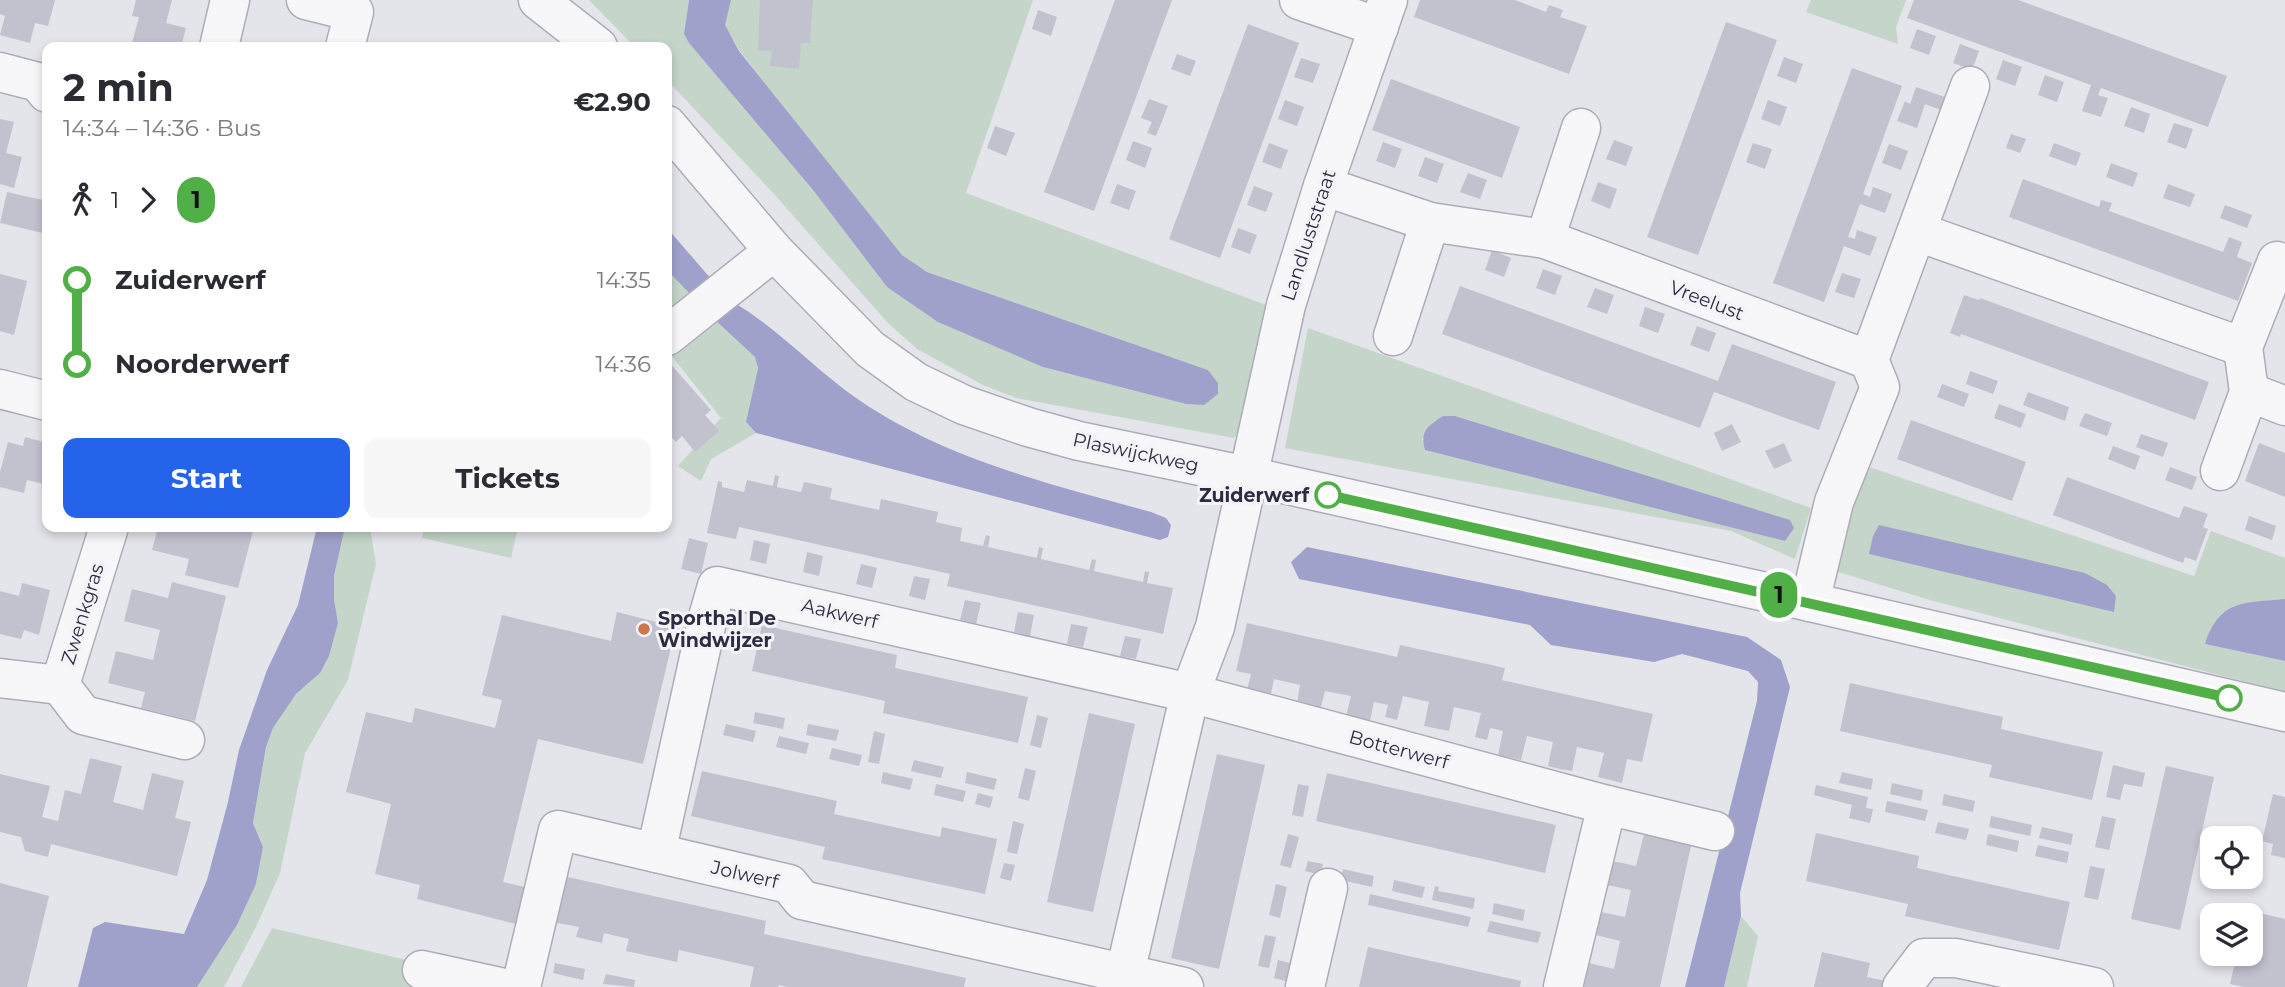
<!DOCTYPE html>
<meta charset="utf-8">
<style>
:root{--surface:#fff;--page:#f7f7f7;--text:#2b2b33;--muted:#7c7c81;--accent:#2563eb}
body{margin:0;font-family:Montserrat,sans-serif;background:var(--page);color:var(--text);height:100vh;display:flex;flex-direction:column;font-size:26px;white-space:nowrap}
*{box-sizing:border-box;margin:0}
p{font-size:23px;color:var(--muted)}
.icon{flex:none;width:38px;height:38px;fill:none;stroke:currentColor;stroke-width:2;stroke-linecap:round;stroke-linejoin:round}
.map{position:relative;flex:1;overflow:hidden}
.side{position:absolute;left:42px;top:42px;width:630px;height:490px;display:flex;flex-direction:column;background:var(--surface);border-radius:14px;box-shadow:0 4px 10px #0003}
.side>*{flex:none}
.badge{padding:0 14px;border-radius:23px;font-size:24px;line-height:46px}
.controls{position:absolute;left:2200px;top:826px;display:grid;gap:14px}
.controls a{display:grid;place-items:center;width:63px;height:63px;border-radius:14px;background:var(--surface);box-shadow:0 4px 10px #0003;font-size:35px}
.map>.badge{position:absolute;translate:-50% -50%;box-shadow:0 0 0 4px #fff}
.legs{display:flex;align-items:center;gap:10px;height:77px;padding:0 21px;font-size:23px}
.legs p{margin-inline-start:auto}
.overview{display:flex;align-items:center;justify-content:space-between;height:119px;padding:0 21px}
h1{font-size:38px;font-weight:700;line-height:52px}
.action{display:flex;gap:14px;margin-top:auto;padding:14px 21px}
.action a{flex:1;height:80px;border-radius:14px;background:var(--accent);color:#fff;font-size:28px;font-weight:700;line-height:80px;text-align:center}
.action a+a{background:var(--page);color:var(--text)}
ul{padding:0 21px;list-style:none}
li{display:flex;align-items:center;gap:24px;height:84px;font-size:26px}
li i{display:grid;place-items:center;width:10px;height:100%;margin:0 9px;background:currentColor}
li i::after{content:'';width:18px;height:18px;margin:-9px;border:5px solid;border-radius:50%;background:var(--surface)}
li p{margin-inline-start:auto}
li:first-child i{background:linear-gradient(#0000 50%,currentColor 0)}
li:last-child i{background:linear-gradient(currentColor 50%,#0000 0)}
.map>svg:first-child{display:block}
.green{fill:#c5d5c9;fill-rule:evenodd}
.water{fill:#a0a1ca}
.building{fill:#c2c1ce}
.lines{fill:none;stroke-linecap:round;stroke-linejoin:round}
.minor-casing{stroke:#adadb9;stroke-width:41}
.minor{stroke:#f7f7fa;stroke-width:38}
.line-1-casing{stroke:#fff;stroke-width:16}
.line-1{stroke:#50af46;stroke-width:10}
.stop-1-dot{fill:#fff;stroke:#50af46;stroke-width:3.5}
.poi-dot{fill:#cb774e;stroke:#f4f4f8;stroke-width:2.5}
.labels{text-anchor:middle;stroke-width:6;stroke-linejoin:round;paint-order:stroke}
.street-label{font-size:19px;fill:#2e2c43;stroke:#f4f4f8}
.stop-label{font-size:19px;font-weight:bold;fill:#2e2c43;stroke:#f4f4f8;text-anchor:end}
.poi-label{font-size:19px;font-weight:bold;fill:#2e2c43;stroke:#f4f4f8;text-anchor:start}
</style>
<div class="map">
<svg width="2285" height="987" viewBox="0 0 2285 987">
<rect width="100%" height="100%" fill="#e4e4eb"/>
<!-- green -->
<g class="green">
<polygon points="589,0 689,0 684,34 689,43 813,190 887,287 1043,367 1186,404 1204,405 1218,383 1208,370 927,272 902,255 802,131 740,51 724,25 731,0 1033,0 966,193 1277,309 1250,419 1234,438 1016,398 983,385 917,349 887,322 775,195 667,80 667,47 635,47"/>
<polygon points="1811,0 1906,0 1896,27 1898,44 1806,12"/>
<polygon points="667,270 714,319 755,357 758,368 746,422 756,433 711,459 701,481 678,466 721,418 667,350"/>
<path d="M1308 328 1811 508 1795 559 1731 531 1285 448ZM1443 416H1455L1789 520 1785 540 1425 450 1422 439Z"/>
<path d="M1863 465 2194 576 2211 531 2285 558V599C2244 603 2220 599 2205 644L2285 661V692L1930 600 1822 567Z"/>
<polygon points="345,527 370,527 376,564 348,680 305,753 280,873 256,927 224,987 197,987 237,925 256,884 263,847 253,823 266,747 273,728 296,694 320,673 338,623 334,599 334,576"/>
<polygon points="424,527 518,527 511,558 422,538"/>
<polygon points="1741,916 1758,936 1747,987 1724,987"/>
<polygon points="272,928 419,963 413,987 241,987"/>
</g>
<!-- water -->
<g class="water">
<polygon points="689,0 731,0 725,25 739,51 902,255 927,272 1208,370 1218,383 1218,394 1204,405 1186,404 1043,367 938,322 887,287 813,190 689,43 684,34"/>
<polygon points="667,228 712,280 694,298 667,270"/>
<path d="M733 302C779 329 815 370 859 400 947 460 1051 484 1151 512L1166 518 1171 525 1168 537 1160 540 756 433 746 422 758 368 755 357 714 319Z"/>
<path d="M1443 416H1455L1790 520 1794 528 1785 541 1425 450C1419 431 1429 425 1443 416Z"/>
<polygon points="1879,525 2085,573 2107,585 2116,596 2114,612 1869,554 1873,536"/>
<polygon points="317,527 345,527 334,576 334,599 338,623 329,656 320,673 296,694 273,728 266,747 253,823 263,847 256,884 237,925 197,987 78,987 93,928 105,922 184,934 207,880 228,802 239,750 267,670 298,605"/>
<polygon points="1307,547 1747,637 1781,660 1790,687 1740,893 1741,916 1724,987 1685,987 1757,701 1758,682 1748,671 1682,654 1654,662 1551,645 1530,625 1299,579 1291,562"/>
<path d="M2285 599V661L2205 644C2220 599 2243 603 2285 599Z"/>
</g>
<!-- building -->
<g class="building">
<polygon points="0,0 55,0 48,26 35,23 30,43 0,35 5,16 0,14"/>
<polygon points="136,0 172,0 166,23 186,28 181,47 131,47 139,17 132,16"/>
<polygon points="760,0 813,0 810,43 801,43 799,69 770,66 772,51 758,50"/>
<polygon points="1115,0 1172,0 1094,211 1044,192"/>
<polygon points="1420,0 1515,0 1546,12 1549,5 1563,10 1560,17 1587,26 1569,74 1414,17"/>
<polygon points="1914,0 2018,0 2227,76 2208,127 2101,88 2098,95 2108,98 2101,117 2082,111 2091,85 1907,18"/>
<polygon points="1038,10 1057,17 1051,36 1032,29"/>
<polygon points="1726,22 1777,40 1698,255 1647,237"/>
<polygon points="1248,24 1299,43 1220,258 1169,239"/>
<polygon points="1917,29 1936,36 1929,55 1910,48"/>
<polygon points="1960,44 1979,51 1972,70 1953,63"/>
<polygon points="1177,54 1196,61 1190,76 1171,69"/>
<polygon points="1784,57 1803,64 1796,83 1777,76"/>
<polygon points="1301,58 1320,64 1313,83 1294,77"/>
<polygon points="2003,60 2022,67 2015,86 1996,79"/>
<polygon points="1852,68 1902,86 1863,194 1870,197 1873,187 1892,194 1885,213 1860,204 1848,237 1855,239 1857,230 1877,237 1874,246 1870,256 1844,246 1824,302 1773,283"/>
<polygon points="2045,75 2064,82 2057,102 2038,95"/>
<polygon points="1391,79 1520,127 1502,178 1372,130"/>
<polygon points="1916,87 1945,97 1941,110 1925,104 1917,128 1897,121 1905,101 1910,104"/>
<polygon points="1149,99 1168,106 1156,136 1147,133 1152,122 1141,118"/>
<polygon points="1285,100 1304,107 1297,126 1278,119"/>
<polygon points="1768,100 1787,107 1780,126 1761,119"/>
<polygon points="2131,107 2150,114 2144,133 2124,126"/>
<polygon points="0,119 14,122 6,153 22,157 14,188 0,184"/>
<polygon points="2174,123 2193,129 2186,149 2167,142"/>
<polygon points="995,126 1015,133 1006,156 987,148"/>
<polygon points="2011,134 2026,139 2020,153 2006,148"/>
<polygon points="1614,140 1633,147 1626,166 1606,159"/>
<polygon points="1133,141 1152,148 1145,168 1126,160"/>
<polygon points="1383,142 1402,149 1395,168 1376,161"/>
<polygon points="1269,143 1288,150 1281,169 1262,162"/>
<polygon points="1753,143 1772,149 1765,169 1746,162"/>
<polygon points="2054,143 2081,153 2076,166 2049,156"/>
<polygon points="1889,144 1908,151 1901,170 1882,163"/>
<polygon points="1425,157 1444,164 1437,183 1418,176"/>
<polygon points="2111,163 2138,173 2133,187 2106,177"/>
<polygon points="1468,173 1487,180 1480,199 1460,192"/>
<polygon points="2023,179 2099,207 2101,200 2112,203 2109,211 2223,252 2229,237 2242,242 2237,257 2252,263 2238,301 2009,217"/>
<polygon points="1598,182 1617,189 1610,209 1591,201"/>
<polygon points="1117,184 1136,191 1129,210 1110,203"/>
<polygon points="2168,184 2195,194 2190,207 2163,198"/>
<polygon points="1254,186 1273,193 1266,212 1247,205"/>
<polygon points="7,192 47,201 47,234 0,223"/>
<polygon points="2225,205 2252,215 2247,228 2220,218"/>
<polygon points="1238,228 1257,235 1250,254 1231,247"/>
<polygon points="1492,250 1511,258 1504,277 1485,270"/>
<polygon points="1543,269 1562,276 1555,295 1536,288"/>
<polygon points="1842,273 1861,279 1854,298 1835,292"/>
<polygon points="0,274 27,281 14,335 0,331"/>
<polygon points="1460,286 1718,381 1732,344 1836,382 1819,430 1714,392 1700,428 1442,334"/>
<polygon points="1595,288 1614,295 1607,314 1587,307"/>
<polygon points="1964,295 1979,300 1980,298 2209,382 2195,420 1961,334 1960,337 1950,333"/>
<polygon points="1645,307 1665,314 1658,333 1639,326"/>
<polygon points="1697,326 1716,333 1709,352 1690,345"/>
<polygon points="667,360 711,410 705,415 719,431 695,452 682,436 676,442 667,432"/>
<polygon points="1970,371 1998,381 1993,394 1966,384"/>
<polygon points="1942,384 1969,394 1964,407 1937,397"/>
<polygon points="2028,392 2069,407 2065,421 2023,405"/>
<polygon points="1999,404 2026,414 2021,428 1994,418"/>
<polygon points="2085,413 2112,423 2107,436 2079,426"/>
<polygon points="1911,420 2026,462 2012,501 1897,459"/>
<polygon points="1732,424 1741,442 1722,451 1714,433"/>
<polygon points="2141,434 2168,443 2163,457 2136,447"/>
<polygon points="25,437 47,443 47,485 27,480 24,493 0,487 0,472 8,442 23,446"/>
<polygon points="1784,443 1792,461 1774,469 1765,451"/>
<polygon points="2259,443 2285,453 2285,497 2245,481"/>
<polygon points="2113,446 2140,456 2135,470 2108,459"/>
<polygon points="2170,467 2197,477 2192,490 2165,480"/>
<polygon points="775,475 779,476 777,487 801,492 804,482 832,488 830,499 879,510 881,499 938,512 936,522 962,528 960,541 983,546 986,535 990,536 988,547 1037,558 1039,547 1043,548 1041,559 1089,570 1092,559 1096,560 1094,571 1143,582 1145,571 1149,572 1147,583 1173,588 1163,634 947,586 950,574 739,527 736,539 707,533 718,481 722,482 722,487 744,492 747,480 773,486"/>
<polygon points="2067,477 2179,518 2184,506 2208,514 2203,527 2208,529 2196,561 2185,557 2183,563 2053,515"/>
<polygon points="2249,516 2276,526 2272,540 2245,530"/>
<polygon points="158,527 254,527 238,588 185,575 189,559 152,550"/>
<polygon points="689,538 708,543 701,574 681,569"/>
<polygon points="754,540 770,544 766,564 750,560"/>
<polygon points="807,552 823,556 819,576 803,572"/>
<polygon points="861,564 877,568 872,588 856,584"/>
<polygon points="914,576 930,579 925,600 909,596"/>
<polygon points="172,582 226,596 195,721 141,708 145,692 108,683 116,651 153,660 160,630 124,621 132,589 168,598"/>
<polygon points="22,583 50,590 39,635 24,630 21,639 0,634 0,591 19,596"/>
<polygon points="965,600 981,603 976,624 960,620"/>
<polygon points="617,612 676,627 643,764 538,739 503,882 525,887 516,924 417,899 420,885 375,874 391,804 346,792 366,712 412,723 415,708 495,728 502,700 482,695 502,615 611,641"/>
<polygon points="1018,612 1034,615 1030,636 1014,632"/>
<polygon points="1247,623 1397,657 1400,645 1505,668 1502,680 1653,714 1642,762 1627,759 1622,783 1598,777 1604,753 1577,747 1572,771 1560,769 1548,766 1553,742 1527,736 1521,760 1498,755 1503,731 1490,728 1487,740 1475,737 1481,713 1454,707 1449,731 1424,726 1429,702 1403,696 1397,720 1385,717 1388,705 1374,702 1369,726 1345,721 1351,696 1325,691 1319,715 1296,709 1300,685 1274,679 1269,703 1245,698 1251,674 1236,671"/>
<polygon points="1071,624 1088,627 1083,647 1067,644"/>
<polygon points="762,625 897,655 895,668 1028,697 1018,743 883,713 885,701 752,671"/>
<polygon points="1125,636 1141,639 1136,659 1120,656"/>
<polygon points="1850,683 2003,717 2001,729 2103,752 2092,800 1989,777 1992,765 1840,731"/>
<polygon points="755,712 785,718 783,729 753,723"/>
<polygon points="1089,713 1135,724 1093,912 1047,902"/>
<polygon points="1037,715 1048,718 1041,748 1030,745"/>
<polygon points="726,724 756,731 753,742 723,735"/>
<polygon points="808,724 839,730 836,741 806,735"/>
<polygon points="874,731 885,734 879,764 868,762"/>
<polygon points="779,736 809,743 806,754 776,747"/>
<polygon points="832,748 862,755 859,766 829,759"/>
<polygon points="1217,754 1265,765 1219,969 1171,958"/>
<polygon points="90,758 122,766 113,802 143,810 152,773 184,781 175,818 191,822 177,876 51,844 48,857 25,851 21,837 0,832 0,774 50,786 42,817 58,821 65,790 81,794"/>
<polygon points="914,760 944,767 941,778 911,771"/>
<polygon points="2113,765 2145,773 2142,787 2124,784 2120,800 2106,797"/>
<polygon points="2166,766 2214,777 2180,930 2131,919"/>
<polygon points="1025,768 1036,771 1029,801 1018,798"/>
<polygon points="702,771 837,801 834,814 940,837 942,827 997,839 985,894 822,859 825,847 691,816"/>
<polygon points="883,772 913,779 910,790 881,783"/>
<polygon points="967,772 997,779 994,790 965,783"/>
<polygon points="1842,772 1873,779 1871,790 1839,783"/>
<polygon points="1327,773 1556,825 1545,873 1316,821"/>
<polygon points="1892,783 1923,790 1921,801 1890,794"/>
<polygon points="936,784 966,791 963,802 934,795"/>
<polygon points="1298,784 1309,786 1303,817 1292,815"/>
<polygon points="1816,785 1868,797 1866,808 1873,809 1870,823 1849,818 1852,805 1814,795"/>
<polygon points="978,793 993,797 990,808 975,804"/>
<polygon points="1944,794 1975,801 1973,812 1942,805"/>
<polygon points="2273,794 2285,797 2285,858 2271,855 2273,844 2262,841"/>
<polygon points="1887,801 1928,810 1925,821 1885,812"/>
<polygon points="1991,816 2032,825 2030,836 1989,827"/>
<polygon points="2102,816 2116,819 2109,850 2095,847"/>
<polygon points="1013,821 1024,824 1017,854 1007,852"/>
<polygon points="1938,822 1969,829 1966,840 1935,833"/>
<polygon points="1646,827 1693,837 1660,987 1584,987 1589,963 1614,969 1620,941 1596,935 1601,912 1625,917 1631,890 1607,885 1612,861 1636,866"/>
<polygon points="2042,827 2073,834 2071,845 2039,838"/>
<polygon points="1816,833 1919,856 1917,868 2070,902 2059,950 1905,916 1908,904 1806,881"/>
<polygon points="1288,834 1299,837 1291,868 1280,865"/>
<polygon points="1988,834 2019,841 2017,852 1986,845"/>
<polygon points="2038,845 2069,852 2067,863 2035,856"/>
<polygon points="1308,861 1323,864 1321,875 1305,871"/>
<polygon points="1004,863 1015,865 1011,881 1000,878"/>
<polygon points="2090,866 2105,869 2098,900 2084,897"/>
<polygon points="1343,869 1374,876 1372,887 1341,880"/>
<polygon points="563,876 766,921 764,934 966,978 964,987 787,987 779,985 778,987 750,987 754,967 679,950 677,962 626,951 629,939 604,933 602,943 576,937 579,927 553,922"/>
<polygon points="1394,880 1425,887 1422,898 1392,891"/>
<polygon points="0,883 49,896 27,987 0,987"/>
<polygon points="1276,884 1287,887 1280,918 1269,915"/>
<polygon points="1435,886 1439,887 1438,891 1475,898 1473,909 1432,900"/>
<polygon points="1370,894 1471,917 1468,927 1368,905"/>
<polygon points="1494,903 1525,910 1523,921 1492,914"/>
<polygon points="2247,910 2285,919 2285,987 2244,987 2230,984 2237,954 2250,954 2250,915 2245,915"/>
<polygon points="1490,921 1541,932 1538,943 1487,932"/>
<polygon points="1265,935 1276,937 1269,968 1258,966"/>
<polygon points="1368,947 1521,981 1520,987 1359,987"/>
<polygon points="1822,952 1870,963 1867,977 1891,982 1890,987 1814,987"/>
<polygon points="1278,960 1302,966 1298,984 1274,978"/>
<polygon points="555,963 585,969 583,980 553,973"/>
<polygon points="606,974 635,980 634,987 603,984"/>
</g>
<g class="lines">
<!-- minor casing -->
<g class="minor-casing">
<g id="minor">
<polyline points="306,0 354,12 345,47"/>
<polyline points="538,0 598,47"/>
<polyline points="1299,0 1379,27"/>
<polyline points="219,47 230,0"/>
<polyline points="0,72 38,82 47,93"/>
<polyline points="667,125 774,251 870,349 916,382 964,405 1028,427 1079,441 1248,476 1810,602 2285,712"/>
<polyline points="1323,186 1430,222 1545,239 1869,360"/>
<polyline points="1918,232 2243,347"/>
<polyline points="1545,239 1581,128"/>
<polyline points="667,336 774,251"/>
<polyline points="1393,336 1430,222"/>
<polyline points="0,389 47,401"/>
<polyline points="2249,392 2285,406"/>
<polyline points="2220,471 2249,392 2243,347 2277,261"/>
<polyline points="109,527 60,685 83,715 185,740"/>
<polyline points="1810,602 1834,502 1880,387 1869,360 1970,86"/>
<polyline points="0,678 60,685"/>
<polyline points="656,853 708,617 717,586 1190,693 1607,805 1715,831"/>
<polyline points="422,970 500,987"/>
<polyline points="521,987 558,830 789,884 802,900 1184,987"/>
<polyline points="1127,987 1125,973 1190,693 1215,627 1286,305 1323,186 1388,0"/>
<polyline points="1305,987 1328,888"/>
<polyline points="1563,987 1607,805"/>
<polyline points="1902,987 1924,958 1956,958 2094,987"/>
</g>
</g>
<!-- minor -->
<use href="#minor" class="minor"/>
</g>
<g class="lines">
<!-- line-1 casing -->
<g class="line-1-casing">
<polyline id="line-1" points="1328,495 2229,698"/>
</g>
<!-- line-1 -->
<use href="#line-1" class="line-1"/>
</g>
<!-- markers -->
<g class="stop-1-dot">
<circle cx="1328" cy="495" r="12"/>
<circle cx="2229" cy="698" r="12"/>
</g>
<circle class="poi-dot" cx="644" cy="629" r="7"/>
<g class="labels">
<!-- street labels -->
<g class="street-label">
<text transform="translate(1308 235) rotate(-72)" y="7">Landluststraat</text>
<text transform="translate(1707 300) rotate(21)" y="7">Vreelust</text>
<text transform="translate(1136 452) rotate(12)" y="7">Plaswijckweg</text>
<text transform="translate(840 613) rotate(13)" y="7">Aakwerf</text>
<text transform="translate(82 614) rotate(-73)" y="7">Zwenkgras</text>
<text transform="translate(1399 749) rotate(15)" y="7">Botterwerf</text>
<text transform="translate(745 874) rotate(13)" y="7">Jolwerf</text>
</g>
<!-- stop labels -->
<g class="stop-label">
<text x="1309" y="502">Zuiderwerf</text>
</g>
<!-- poi labels -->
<g class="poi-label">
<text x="658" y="625">Sporthal De<tspan x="658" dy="22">Windwijzer</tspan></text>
</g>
</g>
</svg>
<div class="controls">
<a><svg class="icon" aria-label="locate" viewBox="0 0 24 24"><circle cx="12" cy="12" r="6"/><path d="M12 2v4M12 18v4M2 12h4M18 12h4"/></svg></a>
<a><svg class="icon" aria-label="layers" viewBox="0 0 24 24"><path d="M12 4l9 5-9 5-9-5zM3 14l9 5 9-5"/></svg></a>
</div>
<b class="badge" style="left:1779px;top:595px;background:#50af46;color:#111">1</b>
<section class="side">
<div class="overview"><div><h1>2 min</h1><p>14:34 – 14:36 · Bus</p></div><b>€2.90</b></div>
<div class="legs"><svg class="icon" aria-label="walk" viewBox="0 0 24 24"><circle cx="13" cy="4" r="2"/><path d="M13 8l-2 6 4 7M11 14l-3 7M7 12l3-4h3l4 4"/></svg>1<svg class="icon" aria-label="forward" viewBox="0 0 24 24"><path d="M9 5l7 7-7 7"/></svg><b class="badge" style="background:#50af46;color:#111">1</b></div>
<ul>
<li><i style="color:#50af46"></i><b>Zuiderwerf</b><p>14:35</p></li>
<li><i style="color:#50af46"></i><b>Noorderwerf</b><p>14:36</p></li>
</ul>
<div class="action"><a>Start</a><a>Tickets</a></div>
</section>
</div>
